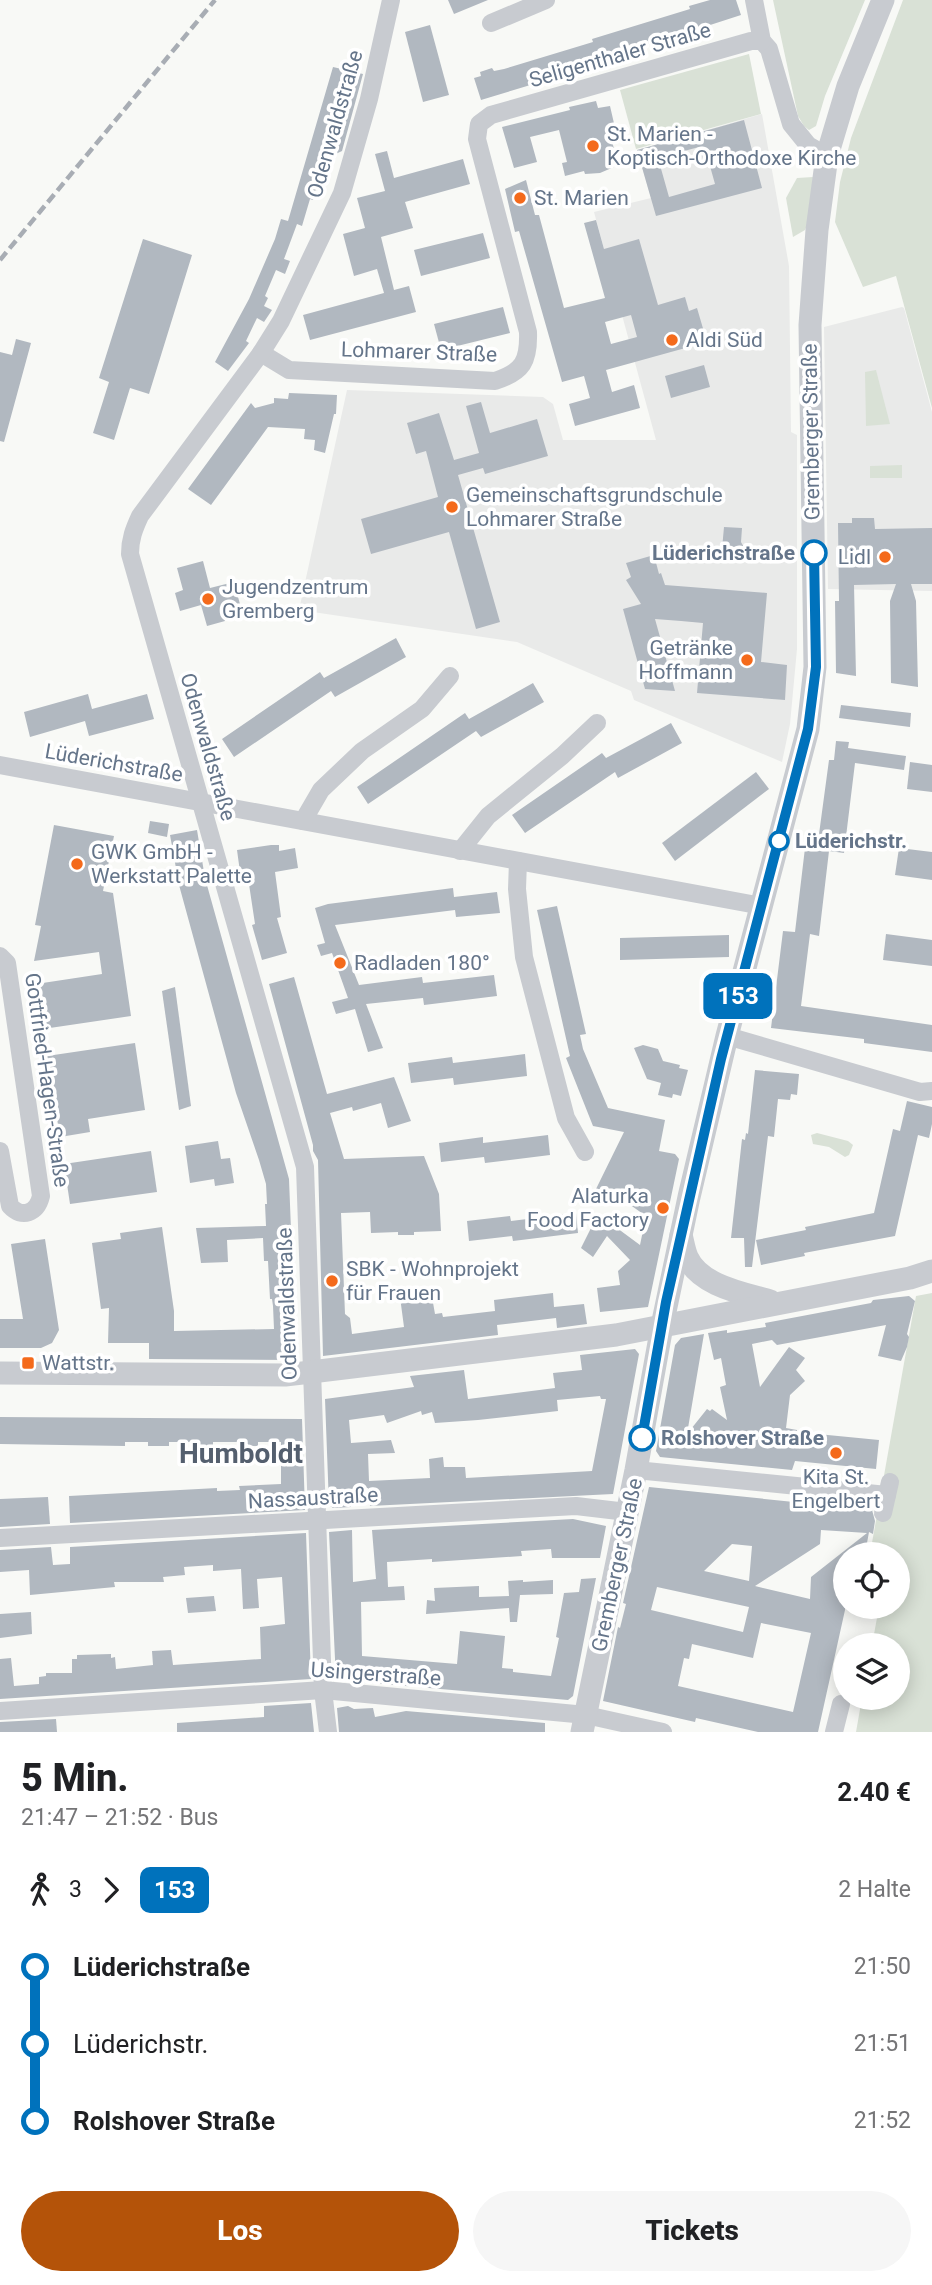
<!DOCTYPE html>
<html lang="de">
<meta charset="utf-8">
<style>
:root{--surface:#fff;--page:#f6f6f6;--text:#202124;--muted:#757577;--accent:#b45309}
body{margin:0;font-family:Roboto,sans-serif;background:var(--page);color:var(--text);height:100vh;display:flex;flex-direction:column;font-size:26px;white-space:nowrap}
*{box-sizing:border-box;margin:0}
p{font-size:23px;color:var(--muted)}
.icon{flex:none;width:38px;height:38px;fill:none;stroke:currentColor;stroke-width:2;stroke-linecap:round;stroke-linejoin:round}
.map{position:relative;height:1732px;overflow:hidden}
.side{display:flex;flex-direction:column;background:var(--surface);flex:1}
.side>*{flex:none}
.badge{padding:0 14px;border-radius:10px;font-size:24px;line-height:46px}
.buttons{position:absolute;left:833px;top:1542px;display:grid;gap:14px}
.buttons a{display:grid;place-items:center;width:77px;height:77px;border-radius:50%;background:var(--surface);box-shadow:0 4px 18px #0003;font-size:35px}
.map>.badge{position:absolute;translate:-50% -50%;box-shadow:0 0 0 4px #fff}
.legs{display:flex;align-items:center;gap:10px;height:77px;padding:0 21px;font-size:23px}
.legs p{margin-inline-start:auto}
.overview{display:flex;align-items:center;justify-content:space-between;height:119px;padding:0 21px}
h1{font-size:38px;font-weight:800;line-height:52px}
.button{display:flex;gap:14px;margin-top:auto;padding:14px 21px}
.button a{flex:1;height:80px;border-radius:42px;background:var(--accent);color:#fff;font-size:28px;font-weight:800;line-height:80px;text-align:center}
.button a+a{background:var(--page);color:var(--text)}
ul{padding:0 21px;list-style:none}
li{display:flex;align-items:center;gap:24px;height:77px;font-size:26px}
li i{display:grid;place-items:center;width:10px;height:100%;margin:0 9px;background:currentColor}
li i::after{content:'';width:18px;height:18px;margin:-9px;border:5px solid;border-radius:50%;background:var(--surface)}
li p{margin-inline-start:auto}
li:first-child i{background:linear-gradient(#0000 50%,currentColor 0)}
li:last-child i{background:linear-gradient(currentColor 50%,#0000 0)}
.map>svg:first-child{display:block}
.built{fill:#e9eae9}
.green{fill:#d9e1d6}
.building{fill:#b1b8c0;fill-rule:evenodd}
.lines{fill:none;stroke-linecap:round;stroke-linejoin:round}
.minor{stroke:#c8cbd0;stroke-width:18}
.tertiary{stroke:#c8cbd0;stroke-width:23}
.rail{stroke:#a8adb4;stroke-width:4.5;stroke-dasharray:10 5;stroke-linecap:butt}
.line-1-casing{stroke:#fff;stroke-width:16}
.line-1{stroke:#0072bc;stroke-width:10}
.poi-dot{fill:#f46a1b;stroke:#fff;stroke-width:2.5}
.stop-1-dot{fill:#fff;stroke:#0072bc;stroke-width:3.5}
.labels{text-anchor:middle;stroke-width:7;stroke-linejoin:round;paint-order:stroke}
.street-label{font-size:21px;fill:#65758a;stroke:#fff}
.poi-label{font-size:21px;fill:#65758a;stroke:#fff;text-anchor:start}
.stop-label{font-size:21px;font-weight:bold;fill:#65758a;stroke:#fff;text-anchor:start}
.district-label{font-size:28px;font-weight:bold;fill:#545f6e;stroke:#fff}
</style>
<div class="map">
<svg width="932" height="1732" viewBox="0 0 932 1732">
<rect width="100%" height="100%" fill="#f8f9f6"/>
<!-- built -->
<g class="built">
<polygon points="762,114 789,266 791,432 797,435 797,649 790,724 782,762 634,700 631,691 517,642 299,610 347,390 543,397 553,404 563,440 656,440 594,212 651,198 637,150"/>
<polygon points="902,307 904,308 932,412 932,591 828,589 824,327"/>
</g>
<!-- green -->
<g class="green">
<polygon points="773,0 865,0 825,96 816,126 809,130 804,126 798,116"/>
<polygon points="903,0 932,0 932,408 896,276 863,287 835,222 840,182 851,138"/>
<polygon points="749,54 761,114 636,149 620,90"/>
<polygon points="813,177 808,223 805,230 793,237 786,198 797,178"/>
<polygon points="876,370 890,424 866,426 865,372"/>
<polygon points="902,465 902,478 870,478 870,466"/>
<polygon points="817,1133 848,1141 853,1145 849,1155 845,1157 829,1147 813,1144 811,1135"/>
<polygon points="932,1293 932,1732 856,1732 862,1698 898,1698 898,1645 872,1645 879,1607 898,1606 898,1554 870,1554 916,1296"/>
</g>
<!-- building -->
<g class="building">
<polygon points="448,0 488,0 454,14"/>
<polygon points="710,0 736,0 741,15 599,61 600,64 481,100 474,78 481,76 480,72 492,68 494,71 504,69 593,42 592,39 690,9 689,6"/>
<polygon points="430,25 449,95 423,102 405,32"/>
<polygon points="333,67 363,74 342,151 323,160 313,200 310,199 302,226 297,224 284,259 290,261 285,274 276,270 265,296 268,298 264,306 272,310 264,322 257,318 246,341 249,343 228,371 215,362 249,299 275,239 281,219 288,221"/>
<polygon points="596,101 598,108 610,106 616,132 610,133 614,149 631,159 613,164 614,167 600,173 585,174 584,171 565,176 562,163 567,162 559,130 530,137 537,162 514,168 502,127 570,110 569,107"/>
<path d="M744 120 762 188 656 216 637 150ZM699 147 703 160 708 159 715 184 669 197 658 158Z"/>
<polygon points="387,151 394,178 463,159 470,184 405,202 413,228 381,237 394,290 409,286 416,312 310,340 303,315 384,293 377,269 354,276 343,234 365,228 357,198 385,191 375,154"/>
<path d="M526 180 535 215H539L564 308 605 298 584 223 596 220 604 249 639 239 658 305 685 297 689 311 697 308 707 342 606 370 612 392 634 385 640 408 575 426 569 404 590 398 584 376 562 382 519 231 515 232 505 189ZM631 315 637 337 611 344 605 322Z"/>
<polygon points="483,233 490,258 421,276 414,250"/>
<polygon points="143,239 192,255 149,394 130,388 114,440 93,433 109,382 99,378"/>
<polygon points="503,307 510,333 441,350 434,324"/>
<polygon points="16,339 31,343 4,442 0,441 0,352 12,355"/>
<polygon points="704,365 710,387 671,398 665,376"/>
<polygon points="289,393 337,395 336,414 334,414 325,453 314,450 315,440 304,439 305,429 268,427 211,505 188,489 251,403 255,408 274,403 274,398 288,399"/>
<polygon points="481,402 490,433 537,419 548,456 485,474 483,468 458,475 500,622 476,629 449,532 371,554 361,519 438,497 426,451 416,454 407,423 439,413 454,460 479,453 466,406"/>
<polygon points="852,518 874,518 875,529 932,528 932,584 911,584 916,601 918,687 891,683 890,601 896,584 854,585 856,676 836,673 835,601 839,601 838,523 852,523"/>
<polygon points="724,527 742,528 741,542 746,551 722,549"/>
<polygon points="654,555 659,574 661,573 665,585 767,593 761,662 787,665 785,700 697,693 703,623 681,621 655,619 675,691 645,689 623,609 641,604 626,580 631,577 626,563"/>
<polygon points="203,561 210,588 234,582 241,608 223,613 225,621 207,626 201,605 180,611 175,593 183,590 177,568"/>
<polygon points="396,638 406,657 335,697 331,691 234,757 222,739 320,672 324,678"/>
<polygon points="533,683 544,702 481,737 476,731 368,804 357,787 465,713 469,719"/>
<polygon points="88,694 92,709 147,694 154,719 89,736 85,721 30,737 24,712"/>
<polygon points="841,705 911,713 910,727 839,718"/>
<polygon points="671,723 682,743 618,778 615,772 525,833 512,815 602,753 606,758"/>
<polygon points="836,741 849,742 848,748 906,756 904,770 855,763 844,853 829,851 819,936 810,934 801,1006 932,1025 932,1052 864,1043 864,1039 771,1028 783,931 795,932 805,848 817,849 829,760 834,760"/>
<polygon points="910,762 932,765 932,792 907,789"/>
<polygon points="756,772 769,789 675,861 662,843"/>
<polygon points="150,821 169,824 167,837 148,833"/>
<polygon points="54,825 114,836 103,891 113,893 131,1016 43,1029 36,984 102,974 99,952 34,961 41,926 35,925"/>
<polygon points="197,830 205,878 289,1179 296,1357 293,1360 149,1359 149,1343 108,1343 109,1308 101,1309 92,1243 121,1239 120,1233 162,1227 174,1311 174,1331 274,1329 273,1306 272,1299 270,1299 268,1261 264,1261 263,1238 227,1240 228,1262 201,1263 196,1228 266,1226 265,1204 267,1204 266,1184 259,1160 236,1093 179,885 170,835"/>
<polygon points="271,845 279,845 279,851 295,848 298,868 275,872 281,917 277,918 287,953 262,960 252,925 255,924 247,871 240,872 237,850"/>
<polygon points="899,848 932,852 932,880 895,875"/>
<polygon points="453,888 454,897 497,892 500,913 456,917 455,910 335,925 359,985 422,977 423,983 494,975 497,996 424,1005 423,998 366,1004 383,1048 368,1052 355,1009 336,1014 332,1002 348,998 332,953 321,956 317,945 325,943 315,908 328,904"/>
<polygon points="557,906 586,1034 580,1035 583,1049 608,1108 665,1120 659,1151 675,1154 679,1159 648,1307 600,1312 597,1288 620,1285 618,1271 630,1260 607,1236 593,1257 581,1248 598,1214 640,1245 646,1216 619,1197 618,1199 596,1189 624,1132 593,1126 566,1058 570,1056 537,910"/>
<polygon points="886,934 932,940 932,966 883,960"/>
<polygon points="729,935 729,957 620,960 620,938"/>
<polygon points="294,977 327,1094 394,1077 411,1121 388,1128 381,1103 353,1111 352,1107 330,1113 344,1159 424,1156 439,1194 441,1231 414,1232 414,1235 398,1235 398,1232 371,1233 370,1212 341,1213 345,1314 350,1318 352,1334 404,1327 400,1297 432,1297 435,1314 442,1313 443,1317 495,1311 494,1300 553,1293 554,1307 584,1304 587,1324 557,1328 556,1318 497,1325 498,1335 323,1356 318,1160 313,1151 313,1145 269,984"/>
<polygon points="175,987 191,1106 179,1110 162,991"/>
<polygon points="135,1043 145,1110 88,1119 90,1132 60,1137 47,1056"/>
<polygon points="643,1045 658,1049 663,1061 680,1065 679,1068 688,1070 681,1096 673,1094 672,1098 658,1095 661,1083 647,1079 634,1048"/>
<polygon points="525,1054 527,1076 454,1085 453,1078 411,1083 408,1063 452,1057 453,1063"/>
<polygon points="755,1070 799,1074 797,1095 791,1094 790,1100 778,1099 774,1137 768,1136 752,1267 745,1267 744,1238 731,1238 742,1139 745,1140 746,1133 748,1134"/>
<polygon points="907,1101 932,1107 932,1124 929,1138 918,1135 895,1236 804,1253 805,1256 761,1265 756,1240 806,1230 805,1227 874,1213 893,1129 900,1131"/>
<polygon points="548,1135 550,1155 485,1163 484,1157 441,1162 439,1143 483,1137 483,1143"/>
<polygon points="218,1141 221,1159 230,1158 234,1183 215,1186 214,1179 190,1183 185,1146"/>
<polygon points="151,1151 157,1192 70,1204 64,1164"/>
<polygon points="576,1213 578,1233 513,1241 512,1236 469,1241 467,1221 510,1216 511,1221"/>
<polygon points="45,1239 59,1330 52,1343 41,1348 0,1348 0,1319 23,1319 11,1244"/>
<polygon points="909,1296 915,1301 907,1334 909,1337 907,1347 901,1361 878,1356 886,1325 777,1345 772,1340 752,1344 760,1387 789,1347 805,1358 796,1370 805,1381 790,1395 786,1428 797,1430 797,1432 879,1440 876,1469 795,1461 792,1470 660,1457 656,1451 675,1345 681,1338 704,1334 687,1434 707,1409 710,1411 712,1409 727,1420 720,1387 726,1385 721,1358 714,1360 708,1333 727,1330 727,1333 766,1327 765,1323 871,1303 873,1300"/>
<path d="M635 1349 639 1354 613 1494 370 1506 368 1488 351 1489V1507L333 1508 329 1505 325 1399 414 1387 410 1376 464 1370 468 1399 555 1388 553 1373 582 1370 580 1355ZM600 1396 601 1399H606L592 1471 466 1478 465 1467H444L443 1457 429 1459 430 1478 369 1481 368 1454 395 1453 391 1440 351 1443 349 1420 384 1415 387 1423 421 1411 422 1415 432 1412 435 1423 478 1420 558 1411 557 1400Z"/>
<polygon points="0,1417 302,1419 305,1510 70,1523 69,1496 217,1488 217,1491 240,1490 239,1486 281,1484 281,1442 258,1442 258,1446 238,1446 238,1442 213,1442 213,1446 193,1446 193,1442 169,1442 169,1446 148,1446 148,1442 125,1442 125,1446 0,1444"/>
<path d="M649 1487 872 1510 875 1521 873 1534 869 1532 865 1554H845V1610L818 1732H758L696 1718 695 1722 603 1701 618 1627 620 1628 626 1604 623 1603ZM821 1530 867 1533 811 1577 810 1599 755 1586 820 1544ZM732 1544 752 1546 749 1581 704 1571ZM657 1587 749 1607 743 1632 651 1610ZM761 1623 811 1633 793 1712 678 1686 684 1658 689 1659 692 1644 753 1658Z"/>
<polygon points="48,1497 50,1524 0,1527 0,1499"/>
<polygon points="573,1519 606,1526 600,1558 552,1558 551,1549 521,1551 522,1556 432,1562 432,1559 387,1562 388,1587 404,1586 405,1600 361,1602 362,1656 457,1664 460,1631 505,1636 502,1668 513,1669 513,1672 551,1676 559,1638 556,1637 564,1593 579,1592 581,1579 596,1578 573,1696 568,1700 336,1680 329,1532 352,1530 353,1582 376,1579 372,1530"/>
<polygon points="306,1533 311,1679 0,1699 0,1659 11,1658 14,1686 39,1684 39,1677 46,1676 46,1673 72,1673 72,1659 77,1659 77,1655 111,1654 111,1658 115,1657 116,1669 153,1665 152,1651 171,1650 173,1665 261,1659 260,1627 285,1624 282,1577 257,1579 259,1608 243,1609 241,1569 213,1571 213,1565 184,1567 185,1575 163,1577 164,1582 114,1582 115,1587 30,1595 29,1570 0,1572 0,1550 51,1547 53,1565 70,1564 70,1547"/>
<polygon points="523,1580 523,1582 553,1580 553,1594 520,1595 517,1622 510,1622 509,1608 426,1614 427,1600 435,1601 434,1588 479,1586 479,1597 509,1596 508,1581"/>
<polygon points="214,1596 216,1611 188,1613 186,1598"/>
<polygon points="31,1612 32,1634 0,1638 0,1614"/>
<polygon points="311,1703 314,1732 177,1732 177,1723 264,1717 264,1706"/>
<polygon points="348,1706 354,1709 373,1708 375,1717 406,1711 545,1723 545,1732 339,1732 337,1708"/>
<polygon points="56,1719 57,1732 0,1732 0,1722"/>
</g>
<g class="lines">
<!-- minor -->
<g class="minor">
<polyline points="754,0 762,41 769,49 791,124 808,145 827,156"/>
<polyline points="491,23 546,0"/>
<path d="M261 353 289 370 495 381C523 372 529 361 528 332L477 139 479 124 491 115 751 41H762"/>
<polyline points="0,765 762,906"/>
<polyline points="303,821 321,790 362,751 422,709 450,676"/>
<polyline points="460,851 488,816 562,756 597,723"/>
<polyline points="518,861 517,889 524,957 566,1118 585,1152"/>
<path d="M0 956 7 963 41 1196C37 1213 22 1219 10 1206L0 1151"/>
<polyline points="727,1036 920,1092 932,1091"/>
<polyline points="636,1470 887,1495"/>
<polyline points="883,1513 890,1482"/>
<polyline points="0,1538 576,1506 627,1512"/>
<polyline points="0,1711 323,1690 586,1715 663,1732"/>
<path d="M328 1732 323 1690 305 1167 130 554C130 539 134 529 140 516L261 353 281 321 342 193 369 99 391 0"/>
<polyline points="834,1732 841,1704"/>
</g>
<!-- tertiary -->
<g class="tertiary">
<path d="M681 1235C683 1242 684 1250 687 1257 700 1286 743 1293 770 1301"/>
<polyline points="0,1373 285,1375 311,1372 616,1335 910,1278 932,1271"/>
<polyline points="582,1732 636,1470 662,1326 689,1197 727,1036 808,729 815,667 810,325 817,230 827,156 848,86 883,0"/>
</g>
<!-- rail -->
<polyline class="rail" points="0,260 215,0"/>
</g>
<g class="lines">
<!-- line-1 casing -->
<g class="line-1-casing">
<polyline id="line-1" points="642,1438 666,1302 721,1059 808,729 816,667 814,553"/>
</g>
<!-- line-1 -->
<use href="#line-1" class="line-1"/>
</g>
<!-- markers -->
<g class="poi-dot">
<circle cx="593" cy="146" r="7"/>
<circle cx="520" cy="198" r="7"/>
<circle cx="672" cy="340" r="7"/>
<circle cx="452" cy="507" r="7"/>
<circle cx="885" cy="557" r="7"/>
<circle cx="208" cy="599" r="7"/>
<circle cx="747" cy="660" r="7"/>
<circle cx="77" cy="864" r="7"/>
<circle cx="340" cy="963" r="7"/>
<circle cx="663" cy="1208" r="7"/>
<circle cx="332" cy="1281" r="7"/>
<rect x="21" y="1356" width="14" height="14" rx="3.5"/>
<circle cx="836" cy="1453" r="7"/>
</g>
<g class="stop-1-dot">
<circle cx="814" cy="553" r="12"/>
<circle cx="779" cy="841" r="9"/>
<circle cx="642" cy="1438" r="12"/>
</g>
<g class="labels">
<!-- street labels -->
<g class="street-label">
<text transform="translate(620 55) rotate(-16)" y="7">Seligenthaler Straße</text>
<text transform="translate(335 124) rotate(-74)" y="7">Odenwaldstraße</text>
<text transform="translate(419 352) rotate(2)" y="7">Lohmarer Straße</text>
<text transform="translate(811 432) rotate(-91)" y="7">Gremberger Straße</text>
<text transform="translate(208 747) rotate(74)" y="7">Odenwaldstraße</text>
<text transform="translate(114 763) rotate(10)" y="7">Lüderichstraße</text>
<text transform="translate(47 1080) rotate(82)" y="7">Gottfried-Hagen-Straße</text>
<text transform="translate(287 1304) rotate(-92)" y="7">Odenwaldstraße</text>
<text transform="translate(313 1498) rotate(-3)" y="7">Nassaustraße</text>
<text transform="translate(617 1565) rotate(-78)" y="7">Gremberger Straße</text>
<text transform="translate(376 1674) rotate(4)" y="7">Usingerstraße</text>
</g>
<!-- poi labels -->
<g class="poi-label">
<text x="607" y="141">St. Marien -<tspan x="607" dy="24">Koptisch-Orthodoxe Kirche</tspan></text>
<text x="534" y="205">St. Marien</text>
<text x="686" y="347">Aldi Süd</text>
<text x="466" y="502">Gemeinschaftsgrundschule<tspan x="466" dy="24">Lohmarer Straße</tspan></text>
<text x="871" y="564" text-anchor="end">Lidl</text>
<text x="222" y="594">Jugendzentrum<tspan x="222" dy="24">Gremberg</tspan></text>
<text x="733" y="655" text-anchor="end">Getränke<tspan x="733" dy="24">Hoffmann</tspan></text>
<text x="91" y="859">GWK GmbH -<tspan x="91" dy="24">Werkstatt Palette</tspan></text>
<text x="354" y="970">Radladen 180°</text>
<text x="649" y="1203" text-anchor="end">Alaturka<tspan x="649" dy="24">Food Factory</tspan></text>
<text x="346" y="1276">SBK - Wohnprojekt<tspan x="346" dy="24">für Frauen</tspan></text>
<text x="42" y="1370">Wattstr.</text>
<text x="836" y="1484" text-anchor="middle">Kita St.<tspan x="836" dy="24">Engelbert</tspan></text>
</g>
<!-- stop labels -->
<g class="stop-label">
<text x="795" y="560" text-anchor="end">Lüderichstraße</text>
<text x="795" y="848">Lüderichstr.</text>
<text x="661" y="1445">Rolshover Straße</text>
</g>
<!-- district labels -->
<g class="district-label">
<text x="241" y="1463">Humboldt</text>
</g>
</g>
</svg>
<div class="buttons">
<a><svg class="icon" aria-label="locate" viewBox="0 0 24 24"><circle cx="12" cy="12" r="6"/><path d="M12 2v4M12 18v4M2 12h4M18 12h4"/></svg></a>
<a><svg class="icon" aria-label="layers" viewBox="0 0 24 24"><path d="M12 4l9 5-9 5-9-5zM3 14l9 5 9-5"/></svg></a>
</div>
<b class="badge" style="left:738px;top:996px;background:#0072bc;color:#fff">153</b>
</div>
<section class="side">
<div class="overview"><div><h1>5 Min.</h1><p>21:47 – 21:52 · Bus</p></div><b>2.40 €</b></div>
<div class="legs"><svg class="icon" aria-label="walk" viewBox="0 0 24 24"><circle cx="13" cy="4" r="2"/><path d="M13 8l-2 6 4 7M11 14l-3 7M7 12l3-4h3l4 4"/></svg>3<svg class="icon" aria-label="forward" viewBox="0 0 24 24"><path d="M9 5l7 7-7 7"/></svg><b class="badge" style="background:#0072bc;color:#fff">153</b><p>2 Halte</p></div>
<ul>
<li><i style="color:#0072bc"></i><b>Lüderichstraße</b><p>21:50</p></li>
<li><i style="color:#0072bc"></i><span>Lüderichstr.</span><p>21:51</p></li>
<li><i style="color:#0072bc"></i><b>Rolshover Straße</b><p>21:52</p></li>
</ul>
<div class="button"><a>Los</a><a>Tickets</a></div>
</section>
